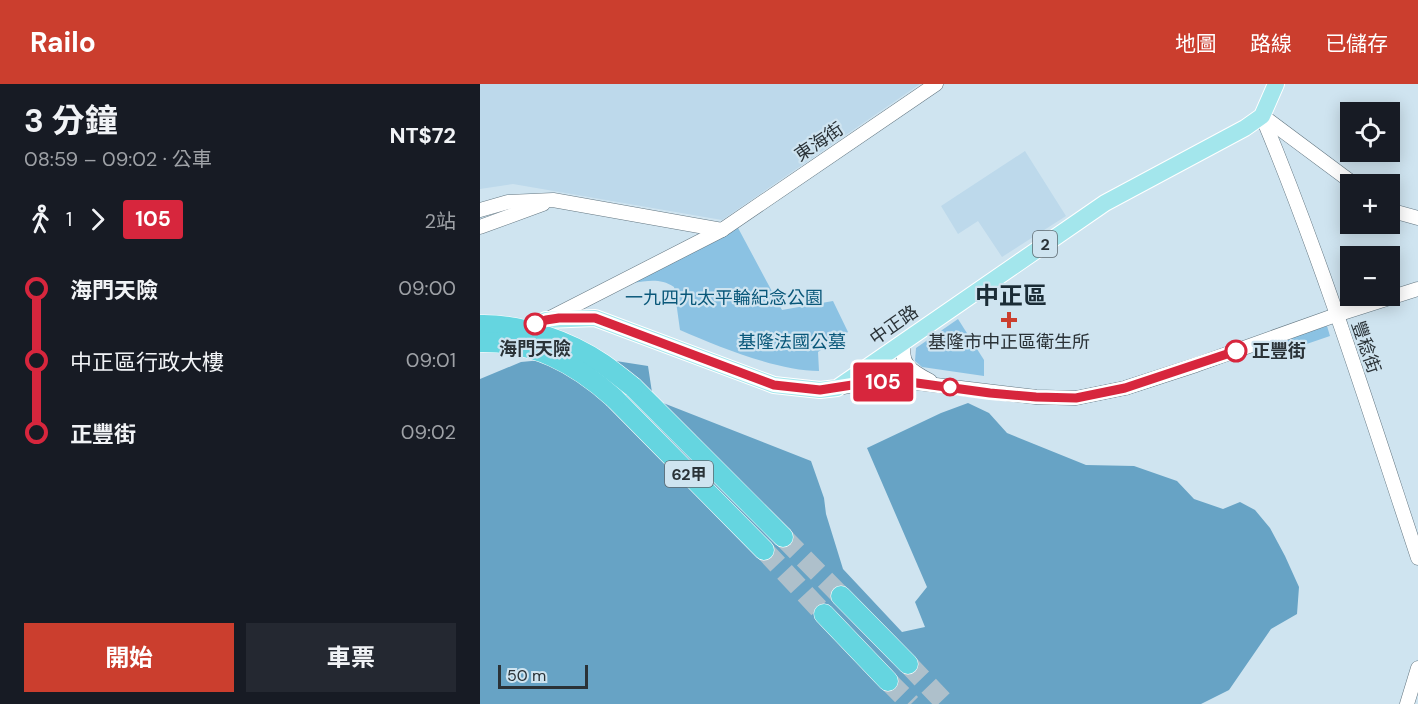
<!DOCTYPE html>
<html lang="zh-TW">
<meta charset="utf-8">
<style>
:root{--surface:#171b24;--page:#242831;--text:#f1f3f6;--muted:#9ea1a6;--accent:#cb3e2e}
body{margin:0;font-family:"DM Sans","Noto Sans TC",sans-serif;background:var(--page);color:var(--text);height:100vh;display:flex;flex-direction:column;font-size:22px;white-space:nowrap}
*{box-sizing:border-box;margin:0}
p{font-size:20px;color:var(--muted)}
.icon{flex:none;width:33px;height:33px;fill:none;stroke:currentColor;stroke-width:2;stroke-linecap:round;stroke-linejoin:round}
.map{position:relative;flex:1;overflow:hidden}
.sheet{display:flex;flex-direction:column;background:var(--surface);width:480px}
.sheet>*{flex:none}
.badge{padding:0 12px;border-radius:4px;font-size:21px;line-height:39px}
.tools{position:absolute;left:860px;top:18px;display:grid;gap:12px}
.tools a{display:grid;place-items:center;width:60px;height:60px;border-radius:0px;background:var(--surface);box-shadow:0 3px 15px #0003;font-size:30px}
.scale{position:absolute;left:18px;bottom:15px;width:90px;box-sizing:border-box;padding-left:6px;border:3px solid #2a3237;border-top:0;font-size:16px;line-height:21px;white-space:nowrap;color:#2a3237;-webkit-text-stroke:4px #cfe4f0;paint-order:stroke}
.map>.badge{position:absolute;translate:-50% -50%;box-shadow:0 0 0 3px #fff}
.legs{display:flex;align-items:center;gap:9px;height:66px;padding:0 24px;font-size:20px}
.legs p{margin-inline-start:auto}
.headline{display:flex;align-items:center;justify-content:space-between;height:102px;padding:0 24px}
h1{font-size:33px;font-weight:700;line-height:45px}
.cta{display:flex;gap:12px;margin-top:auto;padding:12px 24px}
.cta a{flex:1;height:69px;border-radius:0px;background:var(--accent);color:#fff;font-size:24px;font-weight:700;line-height:69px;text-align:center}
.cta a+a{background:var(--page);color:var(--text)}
ul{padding:0 24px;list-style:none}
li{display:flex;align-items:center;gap:21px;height:72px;font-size:22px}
li i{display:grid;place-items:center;width:9px;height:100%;margin:0 8px;background:currentColor}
li i::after{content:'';width:15px;height:15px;margin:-8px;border:4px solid;border-radius:50%;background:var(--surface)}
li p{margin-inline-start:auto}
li:first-child i{background:linear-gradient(#0000 50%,currentColor 0)}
li:last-child i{background:linear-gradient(currentColor 50%,#0000 0)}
header{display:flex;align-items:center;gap:36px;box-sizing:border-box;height:84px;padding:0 30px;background:var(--accent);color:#fff}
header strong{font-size:28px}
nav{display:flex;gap:33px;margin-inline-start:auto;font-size:21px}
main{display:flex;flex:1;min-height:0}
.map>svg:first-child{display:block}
.built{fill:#bdd9eb}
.green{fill:#8bc2e3}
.forest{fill:#67a3c5}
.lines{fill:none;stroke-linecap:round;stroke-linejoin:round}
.highway-tunnel{stroke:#aec0cb;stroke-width:20;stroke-dasharray:20 10;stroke-linecap:butt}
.minor-casing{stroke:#647782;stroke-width:15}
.major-casing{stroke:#fff;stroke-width:18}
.highway-casing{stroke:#fff;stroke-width:21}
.minor{stroke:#fff;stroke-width:14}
.major{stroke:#a3e6ec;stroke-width:16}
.highway{stroke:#65d5e0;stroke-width:20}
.highway-bridge-casing{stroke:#fff;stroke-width:21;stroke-linecap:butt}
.highway-bridge{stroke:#65d5e0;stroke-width:20}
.line-1-casing{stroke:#fff;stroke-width:14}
.line-1{stroke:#d7263d;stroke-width:9}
.poi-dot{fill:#cb3e2e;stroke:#cfe4f0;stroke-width:2}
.stop-1-dot{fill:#fff;stroke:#d7263d;stroke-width:3}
.labels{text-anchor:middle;stroke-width:4.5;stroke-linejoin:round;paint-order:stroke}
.shield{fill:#cfe4f0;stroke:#5c676e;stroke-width:1.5}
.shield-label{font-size:16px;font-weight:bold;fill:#2a3237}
.street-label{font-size:18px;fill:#2a3237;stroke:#cfe4f0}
.park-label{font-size:18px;fill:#095779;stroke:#cfe4f0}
.poi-label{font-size:18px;fill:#2a3237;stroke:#cfe4f0}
.stop-label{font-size:18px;font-weight:bold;fill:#2a3237;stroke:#cfe4f0}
.district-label{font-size:24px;font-weight:bold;fill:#1b2c36;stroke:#cfe4f0}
</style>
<header>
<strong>Railo</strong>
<nav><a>地圖</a><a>路線</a><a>已儲存</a></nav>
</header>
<main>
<section class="sheet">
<div class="headline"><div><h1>3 分鐘</h1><p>08:59 – 09:02 · 公車</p></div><b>NT$72</b></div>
<div class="legs"><svg class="icon" aria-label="walk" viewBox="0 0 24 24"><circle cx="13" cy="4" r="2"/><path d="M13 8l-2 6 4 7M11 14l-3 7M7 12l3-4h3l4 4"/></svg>1<svg class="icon" aria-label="forward" viewBox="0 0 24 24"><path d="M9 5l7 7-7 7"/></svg><b class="badge" style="background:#d7263d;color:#fff">105</b><p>2站</p></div>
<ul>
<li><i style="color:#d7263d"></i><b>海門天險</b><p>09:00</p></li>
<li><i style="color:#d7263d"></i><span>中正區行政大樓</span><p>09:01</p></li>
<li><i style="color:#d7263d"></i><b>正豐街</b><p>09:02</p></li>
</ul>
<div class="cta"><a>開始</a><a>車票</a></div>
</section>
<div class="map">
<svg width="938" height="620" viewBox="0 0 938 620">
<rect width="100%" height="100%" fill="#cfe4f0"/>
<!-- built -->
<g class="built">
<polygon points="0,0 440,0 242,136 33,100 0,105"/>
<polygon points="545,67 586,132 522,173 498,137 478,150 461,122"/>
</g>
<!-- green -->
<g class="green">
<path d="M257 142 302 226 353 217 368 248 338 268 339 287C298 287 239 263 200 246L194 203C180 194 168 197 152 199Z"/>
<polygon points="478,235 504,276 504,292 442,283 435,277 436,264"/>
<polygon points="847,242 850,252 809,266 806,255"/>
</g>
<!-- forest -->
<polygon class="forest" points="104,272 168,282 173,315 331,377 344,414 346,430 363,485 422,548 445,543 435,518 447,503 387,364 461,329 488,319 509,329 527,349 606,381 654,382 697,397 714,415 743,425 760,418 775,426 790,444 805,472 819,503 817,530 791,545 749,606 721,620 0,620 0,295 41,278"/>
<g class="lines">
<!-- highway-tunnel -->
<g class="highway-tunnel">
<polyline points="303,453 361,512"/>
<polyline points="284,466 344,530"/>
<polyline points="428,580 466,620"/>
<polyline points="408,597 431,620"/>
</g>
<!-- minor casing -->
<g class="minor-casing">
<g id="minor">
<path d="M782 32C842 176 889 326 938 474"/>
<polyline points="784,33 874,100"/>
<polyline points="0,126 28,118 73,116 242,146 456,0"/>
<polyline points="909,126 938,134"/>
<polyline points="0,143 63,120"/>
<polyline points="70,234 242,146"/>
<path d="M425 256C418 280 431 287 450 297"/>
<polyline points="359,304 385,299 422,297 556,313 596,314 645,304 716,281 856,231 938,205"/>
<polyline points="927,620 938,584"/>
</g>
</g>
<!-- major casing -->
<g class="major-casing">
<polyline id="major" points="37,249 66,236 115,234 294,301 340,306 357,304 625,119 765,44 782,32 796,0"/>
</g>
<!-- highway casing -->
<g class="highway-casing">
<g id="highway">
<polyline points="153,303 303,453"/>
<polyline points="134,314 284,466"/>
<polyline points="361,512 428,580"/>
<polyline points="344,530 408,597"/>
</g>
</g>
<!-- minor -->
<use href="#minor" class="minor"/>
<!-- major -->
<use href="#major" class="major"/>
<!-- highway -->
<use href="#highway" class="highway"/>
<!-- highway-bridge casing -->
<g class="highway-bridge-casing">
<g id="highway-bridge">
<path d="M0 241C41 240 89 257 123 280 133 287 143 295 153 303"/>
<path d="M0 258C54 257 95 279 134 314"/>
</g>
</g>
<!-- highway-bridge -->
<use href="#highway-bridge" class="highway-bridge"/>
</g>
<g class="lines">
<!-- line-1 casing -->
<g class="line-1-casing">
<polyline id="line-1" points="55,240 66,236 79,234 115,234 294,301 340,306 385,299 422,297 510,309 556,313 596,314 645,304 756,267"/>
</g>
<!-- line-1 -->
<use href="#line-1" class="line-1"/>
</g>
<!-- markers -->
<path class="poi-dot" d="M526 227h6v6h6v6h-6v6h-6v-6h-6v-6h6z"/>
<g class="stop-1-dot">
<circle cx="55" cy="240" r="10"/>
<circle cx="756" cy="267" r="10"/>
<circle cx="470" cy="303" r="8"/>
</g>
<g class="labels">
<!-- shield labels -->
<g class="shield">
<rect x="553" y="147" width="24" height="26" rx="4.5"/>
<rect x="185" y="377" width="48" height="26" rx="4.5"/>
</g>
<g class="shield-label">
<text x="565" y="166">2</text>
<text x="209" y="396">62甲</text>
</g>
<!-- street labels -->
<g class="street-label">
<text transform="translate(339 58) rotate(-34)" y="6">東海街</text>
<text transform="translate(414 241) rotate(-35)" y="6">中正路</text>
<text transform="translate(886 263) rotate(71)" y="6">豐稔街</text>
</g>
<!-- park labels -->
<g class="park-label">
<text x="244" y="220">一九四九太平輪紀念公園</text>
<text x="312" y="264">基隆法國公墓</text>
</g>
<!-- poi labels -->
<g class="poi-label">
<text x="529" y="264">基隆市中正區衛生所</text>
</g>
<!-- stop labels -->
<g class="stop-label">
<text x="55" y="271">海門天險</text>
<text x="772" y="273" text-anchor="start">正豐街</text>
</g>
<!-- district labels -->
<g class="district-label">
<text x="531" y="220">中正區</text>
</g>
</g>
</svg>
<div class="tools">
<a><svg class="icon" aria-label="locate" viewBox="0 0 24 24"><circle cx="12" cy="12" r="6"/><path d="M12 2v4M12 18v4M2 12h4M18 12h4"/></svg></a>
<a>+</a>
<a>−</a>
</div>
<div class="scale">50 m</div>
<b class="badge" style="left:403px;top:298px;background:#d7263d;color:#fff">105</b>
</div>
</main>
